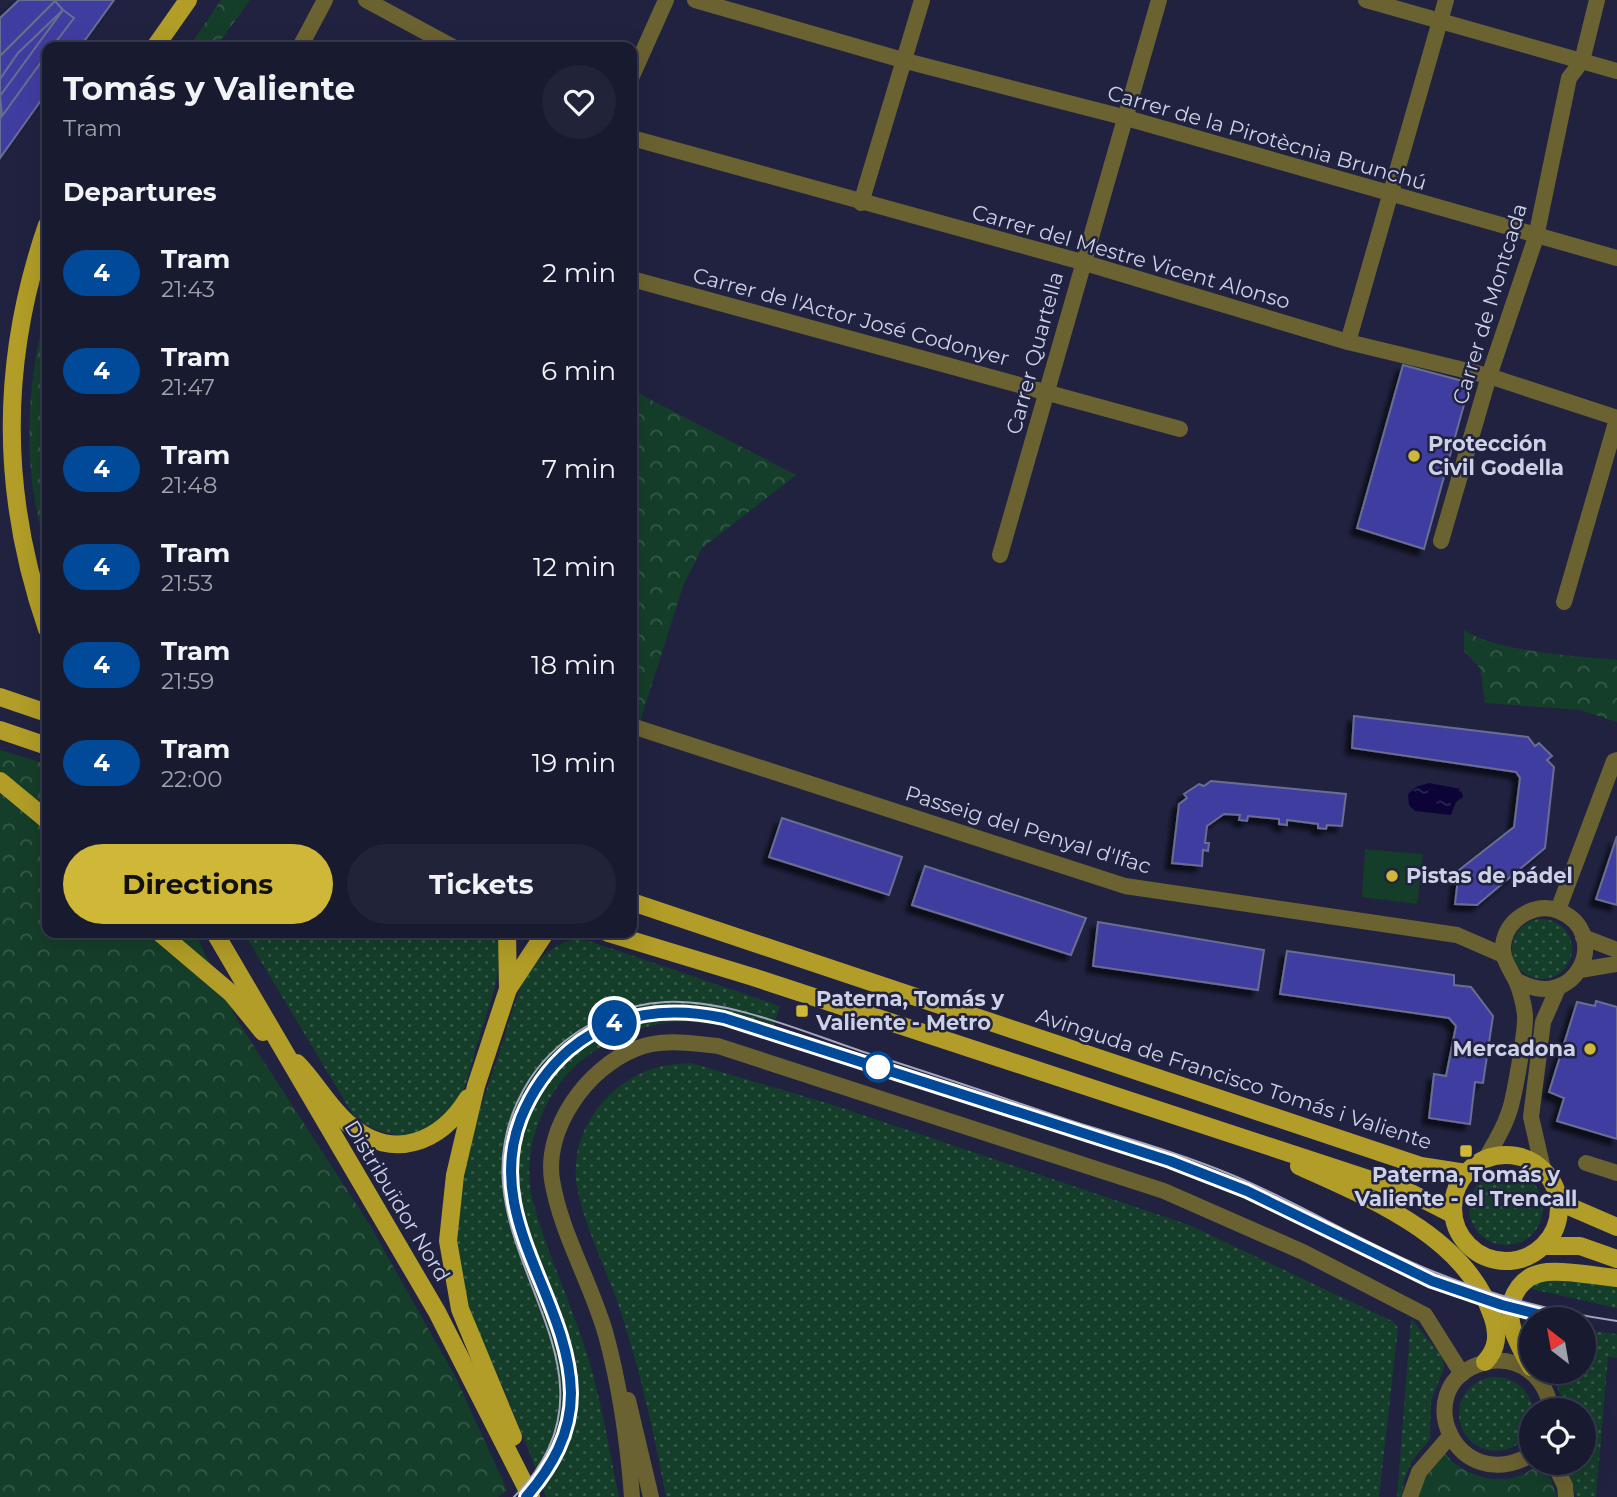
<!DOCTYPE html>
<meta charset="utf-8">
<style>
:root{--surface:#181a30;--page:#212338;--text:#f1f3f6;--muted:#9fa1ab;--line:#36384c;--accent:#cfb837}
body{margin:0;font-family:Montserrat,sans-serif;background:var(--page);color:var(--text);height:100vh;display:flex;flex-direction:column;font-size:26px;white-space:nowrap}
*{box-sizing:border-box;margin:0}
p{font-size:23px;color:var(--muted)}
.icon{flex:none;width:38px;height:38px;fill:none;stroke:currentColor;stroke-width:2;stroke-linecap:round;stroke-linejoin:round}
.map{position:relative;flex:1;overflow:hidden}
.details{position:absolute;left:42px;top:42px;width:595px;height:896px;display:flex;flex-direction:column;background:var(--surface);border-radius:14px;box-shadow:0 7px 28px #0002,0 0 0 2px var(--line)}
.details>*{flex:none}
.badge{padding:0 14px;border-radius:23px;font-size:24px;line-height:46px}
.needle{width:46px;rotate:329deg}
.buttons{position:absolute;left:1519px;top:1307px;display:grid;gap:14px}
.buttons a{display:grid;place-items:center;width:77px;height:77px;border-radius:50%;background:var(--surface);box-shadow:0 7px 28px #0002,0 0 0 2px var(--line);font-size:35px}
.map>.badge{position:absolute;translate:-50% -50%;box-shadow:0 0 0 4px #fff}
h2{padding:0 21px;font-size:26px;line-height:63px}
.round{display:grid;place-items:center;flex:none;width:74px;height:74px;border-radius:37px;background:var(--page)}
.summary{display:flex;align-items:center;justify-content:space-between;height:119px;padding:0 21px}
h1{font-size:33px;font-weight:700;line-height:52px}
.cta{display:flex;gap:14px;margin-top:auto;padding:14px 21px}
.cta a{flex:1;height:80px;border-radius:42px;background:var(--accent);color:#111;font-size:28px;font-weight:700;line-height:80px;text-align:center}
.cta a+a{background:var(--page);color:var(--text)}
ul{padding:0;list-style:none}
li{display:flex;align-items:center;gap:21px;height:98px;padding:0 21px}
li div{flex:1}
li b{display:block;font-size:26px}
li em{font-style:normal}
li .badge{min-width:77px;font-weight:700;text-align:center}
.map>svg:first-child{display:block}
.grass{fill:url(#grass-dots)}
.park{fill:url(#park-crowns)}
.pitch{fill:#153e2a}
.water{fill:url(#water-ripples)}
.building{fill:#413ea1;stroke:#696d91;stroke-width:2;filter:url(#shadow)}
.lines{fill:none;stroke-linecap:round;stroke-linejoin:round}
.minor{stroke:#6b6231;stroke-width:16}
.major{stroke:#b19d27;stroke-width:18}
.tram{stroke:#a3a6bd;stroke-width:2}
.line-casing{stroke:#fff;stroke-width:16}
.line{stroke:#004a99;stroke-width:10}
.poi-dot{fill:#cfb837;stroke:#202240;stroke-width:2.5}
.stop-dot{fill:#fff;stroke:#004a99;stroke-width:3.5}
.labels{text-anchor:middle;stroke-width:5;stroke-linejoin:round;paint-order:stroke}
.street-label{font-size:21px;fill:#cdd1e5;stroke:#202240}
.poi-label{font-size:21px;font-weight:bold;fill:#cdd1e5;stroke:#202240;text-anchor:start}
</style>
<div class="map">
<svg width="1617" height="1497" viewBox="0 0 1617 1497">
<defs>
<pattern id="grass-dots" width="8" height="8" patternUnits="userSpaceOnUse" patternTransform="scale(1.75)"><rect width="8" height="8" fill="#153e2a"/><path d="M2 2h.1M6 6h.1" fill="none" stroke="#365949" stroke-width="1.8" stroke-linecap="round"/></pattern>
<pattern id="park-crowns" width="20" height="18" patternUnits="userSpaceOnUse" patternTransform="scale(1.75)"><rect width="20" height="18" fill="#153e2a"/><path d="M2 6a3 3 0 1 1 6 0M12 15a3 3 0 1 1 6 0" fill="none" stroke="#365949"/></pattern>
<pattern id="water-ripples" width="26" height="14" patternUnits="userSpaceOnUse" patternTransform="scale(1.75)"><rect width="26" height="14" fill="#0c0337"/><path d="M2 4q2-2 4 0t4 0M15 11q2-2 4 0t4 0" fill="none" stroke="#2e2754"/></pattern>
<filter id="shadow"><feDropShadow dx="-6" dy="6" stdDeviation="2" flood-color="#0009"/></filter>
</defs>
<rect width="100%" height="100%" fill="#202240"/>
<!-- grass -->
<g class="grass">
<circle cx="1542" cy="949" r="30"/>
<path d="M244 933H495C507 965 490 1000 481 1032 474 1052 470 1074 462 1094 440 1143 395 1145 355 1118Z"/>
<path d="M576 939 592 942 780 1006 769 1039C700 1018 666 1011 601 1047 550 1075 518 1144 533 1202 547 1254 572 1305 588 1357 602 1403 609 1450 619 1497H546C533 1460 518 1424 503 1388 482 1340 456 1291 455 1237 454 1169 483 1104 503 1041 516 999 526 950 576 939Z"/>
<path d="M691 1063 830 1104 1189 1225 1394 1322 1398 1328 1379 1497H666C655 1438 642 1379 624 1322 611 1278 588 1237 578 1192 566 1139 601 1088 649 1070 661 1065 677 1064 691 1063Z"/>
<circle cx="1506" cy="1208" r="37"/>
<polygon points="1556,1279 1617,1285 1617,1308 1527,1288 1537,1282"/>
<polygon points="1411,1318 1443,1358 1444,1368 1431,1401 1430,1439 1412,1461 1404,1480 1402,1497 1397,1497"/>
<polygon points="1584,1330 1617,1334 1617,1358 1608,1357 1596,1497 1577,1497 1563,1463 1584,1463 1584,1410 1563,1410 1560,1393 1549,1372 1584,1372"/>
<circle cx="1496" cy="1414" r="37"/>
</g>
<!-- park -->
<g class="park">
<polygon points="221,0 250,0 216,47 189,47"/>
<path d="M47 307V551C22 475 25 384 47 307Z"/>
<polygon points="632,390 796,475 702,548 683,586 632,747"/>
<path d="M1464 630C1497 652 1576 656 1617 660V722L1580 710 1485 703 1480 668 1464 651Z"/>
<polygon points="0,750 47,764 47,933 195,933 237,1020 371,1227 456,1378 507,1490 498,1497 0,1497"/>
<path d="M1445 1454C1468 1480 1511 1490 1538 1464L1551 1479 1557 1497H1418L1423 1479Z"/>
</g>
<!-- pitch -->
<polygon class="pitch" points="1365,849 1423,854 1417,904 1362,897"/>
<!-- water -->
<polygon class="water" points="1429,783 1461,789 1463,797 1456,802 1451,815 1415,811 1409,805 1408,794 1416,787"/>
<!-- building -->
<g class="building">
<polygon points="19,0 114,0 80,47 47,47 47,92 0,158 0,18"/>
<polygon points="55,1 63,10 18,53 0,79 0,56"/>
<polygon points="63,10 74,18 52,47 47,47 47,54 2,116 0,96"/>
<polygon points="1403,365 1470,383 1424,549 1357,528"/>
<polygon points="1354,716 1528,737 1535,746 1539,743 1552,756 1547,760 1554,767 1545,848 1477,905 1455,904 1459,870 1514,827 1520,778 1516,772 1352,748"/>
<polygon points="1211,781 1346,794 1342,826 1327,825 1326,829 1318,828 1318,824 1287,820 1287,825 1279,824 1279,819 1248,816 1247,821 1239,820 1240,815 1224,814 1207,826 1205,843 1209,843 1208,851 1203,850 1202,866 1172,863 1179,804 1187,798 1184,794 1199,784 1204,786"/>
<polygon points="782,818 902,857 889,895 769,857"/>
<polygon points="1617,836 1617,905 1596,899"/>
<polygon points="925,866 1086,918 1071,955 912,905"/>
<polygon points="1098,922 1264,950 1258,990 1093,966"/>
<polygon points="1287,951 1454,975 1454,985 1471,987 1493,1016 1483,1083 1475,1082 1470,1124 1429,1118 1434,1074 1446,1076 1456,1026 1449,1018 1280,994"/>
<polygon points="1596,1001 1617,1007 1617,1139 1557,1121 1564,1098 1549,1092 1577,1002 1595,1006"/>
</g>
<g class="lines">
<!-- minor -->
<g class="minor">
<polyline points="366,0 453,47"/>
<polyline points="695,0 906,61 1123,117 1617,258"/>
<polyline points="1366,0 1617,71"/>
<polyline points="300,47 325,0"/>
<polyline points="632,76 666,0"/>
<polyline points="632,138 1082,262 1348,342 1489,376 1617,418"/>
<polyline points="861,203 922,0"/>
<polyline points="632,279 1180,429"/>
<polyline points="1348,342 1446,0"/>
<polyline points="1441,541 1489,376 1536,237 1569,78 1582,61 1597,0"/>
<polyline points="1000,555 1159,0"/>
<polyline points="1564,602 1617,419"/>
<polyline points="632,726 1125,886 1457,935 1503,955"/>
<polyline points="1558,910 1614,761 1617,760"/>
<polyline points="1583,937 1617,950"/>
<polyline points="1580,970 1617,964"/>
<path d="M1486 1158C1494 1144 1503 1130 1508 1115 1514 1101 1526 1030 1525 1015 1524 1005 1520 988 1515 979 1508 965 1500 956 1504 940 1509 917 1537 902 1559 911 1613 933 1576 1016 1516 980"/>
<polyline points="1586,1163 1617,1173"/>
<polyline points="1543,1169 1531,1117 1543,1022 1558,988"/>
<polyline points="628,1400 651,1497"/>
<path d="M1531 1455C1456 1497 1410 1391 1477 1365 1489 1360 1502 1359 1514 1363 1536 1370 1548 1389 1551 1410"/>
<polyline points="1554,1463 1565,1486 1566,1497"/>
<path d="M632 1497C628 1443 620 1387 606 1335 591 1282 561 1234 552 1180 544 1127 588 1068 635 1049 661 1038 691 1043 718 1046L1164 1191 1303 1252 1425 1315 1462 1374"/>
<polyline points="1410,1497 1419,1472 1450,1436"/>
</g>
<!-- major -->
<g class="major">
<polyline points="155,47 188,0"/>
<path d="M47 225C0 361 0 493 47 629"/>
<polyline points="0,697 47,713"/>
<polyline points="0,730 47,746"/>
<polyline points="0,781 47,820"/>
<polyline points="632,902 1421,1166 1466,1173"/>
<polyline points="160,933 232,994 263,1032"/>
<polyline points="215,933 437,1312 531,1497"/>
<polyline points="507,933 508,989"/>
<polyline points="608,933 753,977 1411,1193 1452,1214"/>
<path d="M297 1063C316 1082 329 1108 350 1125 393 1162 441 1142 468 1098"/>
<circle cx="1506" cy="1208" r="53"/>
<path d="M1299 1166C1370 1198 1467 1237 1493 1318 1498 1335 1498 1348 1485 1362"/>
<polyline points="1559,1202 1617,1227"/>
<polyline points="1544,1246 1580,1246 1617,1259"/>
<path d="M1531 1367C1517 1342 1499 1314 1519 1287 1526 1278 1536 1273 1547 1272 1569 1270 1594 1276 1617 1278"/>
<polyline points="513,1437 460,1309 448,1241 455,1175 476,1086 508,989 545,933"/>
</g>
<!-- tram -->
<path class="tram" d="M514 1497C652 1357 428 1238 530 1079 559 1035 614 1004 666 1002 731 999 808 1034 870 1054 940 1076 1009 1100 1078 1123 1129 1139 1182 1154 1232 1175 1302 1204 1366 1245 1437 1273 1494 1296 1556 1312 1617 1321"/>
</g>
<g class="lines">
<!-- line casing -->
<g class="line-casing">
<path id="line" d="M526 1497C552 1467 571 1434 571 1393 569 1297 482 1218 521 1118 532 1091 547 1069 569 1050 614 1012 668 1006 724 1018L1170 1161 1247 1191 1432 1281 1502 1305 1560 1320"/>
</g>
<!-- line -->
<use href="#line" class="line"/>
</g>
<!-- markers -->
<g class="poi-dot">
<circle cx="1414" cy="456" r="7"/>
<circle cx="1392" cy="876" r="7"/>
<rect x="795" y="1004" width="14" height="14" rx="3.5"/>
<circle cx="1590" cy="1049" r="7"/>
<rect x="1459" y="1144" width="14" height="14" rx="3.5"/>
</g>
<circle class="stop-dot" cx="878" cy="1067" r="14"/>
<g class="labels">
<!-- street labels -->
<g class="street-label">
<text transform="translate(1267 138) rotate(16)" y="7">Carrer de la Pirotècnia Brunchú</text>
<text transform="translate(1131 257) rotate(16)" y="7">Carrer del Mestre Vicent Alonso</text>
<text transform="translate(1490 304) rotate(-73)" y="7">Carrer de Montcada</text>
<text transform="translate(851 317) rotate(15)" y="7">Carrer de l'Actor José Codonyer</text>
<text transform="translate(1035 353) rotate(-75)" y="7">Carrer Quartella</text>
<text transform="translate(1028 830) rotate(17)" y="7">Passeig del Penyal d'Ifac</text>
<text transform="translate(1234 1079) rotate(18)" y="7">Avinguda de Francisco Tomás i Valiente</text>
<text transform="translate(397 1201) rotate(59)" y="7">Distribuïdor Nord</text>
</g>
<!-- poi labels -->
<g class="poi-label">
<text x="1428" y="451">Protección<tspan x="1428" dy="24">Civil Godella</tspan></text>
<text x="1406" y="883">Pistas de pádel</text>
<text x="816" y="1006">Paterna, Tomás y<tspan x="816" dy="24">Valiente - Metro</tspan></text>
<text x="1576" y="1056" text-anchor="end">Mercadona</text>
<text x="1466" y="1182" text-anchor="middle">Paterna, Tomás y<tspan x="1466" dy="24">Valiente - el Trencall</tspan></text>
</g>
</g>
</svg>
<div class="buttons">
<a><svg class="needle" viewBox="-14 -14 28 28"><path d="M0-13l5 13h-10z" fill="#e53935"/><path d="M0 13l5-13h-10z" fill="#9fa1ab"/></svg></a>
<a><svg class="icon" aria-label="locate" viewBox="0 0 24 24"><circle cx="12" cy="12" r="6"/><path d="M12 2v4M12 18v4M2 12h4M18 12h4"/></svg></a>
</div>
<b class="badge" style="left:614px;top:1023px;background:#004a99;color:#fff">4</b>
<section class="details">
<div class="summary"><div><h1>Tomás y Valiente</h1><p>Tram</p></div><a class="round"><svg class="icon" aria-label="heart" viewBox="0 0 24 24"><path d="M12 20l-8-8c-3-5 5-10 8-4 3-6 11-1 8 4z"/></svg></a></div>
<h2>Departures</h2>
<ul>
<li><span class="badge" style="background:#004a99;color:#fff">4</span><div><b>Tram</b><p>21:43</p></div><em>2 min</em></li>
<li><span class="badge" style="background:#004a99;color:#fff">4</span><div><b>Tram</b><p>21:47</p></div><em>6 min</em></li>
<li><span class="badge" style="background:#004a99;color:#fff">4</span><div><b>Tram</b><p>21:48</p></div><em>7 min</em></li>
<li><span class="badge" style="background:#004a99;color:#fff">4</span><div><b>Tram</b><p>21:53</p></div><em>12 min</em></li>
<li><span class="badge" style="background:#004a99;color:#fff">4</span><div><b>Tram</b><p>21:59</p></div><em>18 min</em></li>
<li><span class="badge" style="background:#004a99;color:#fff">4</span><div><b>Tram</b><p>22:00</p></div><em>19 min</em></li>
</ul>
<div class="cta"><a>Directions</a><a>Tickets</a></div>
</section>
</div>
